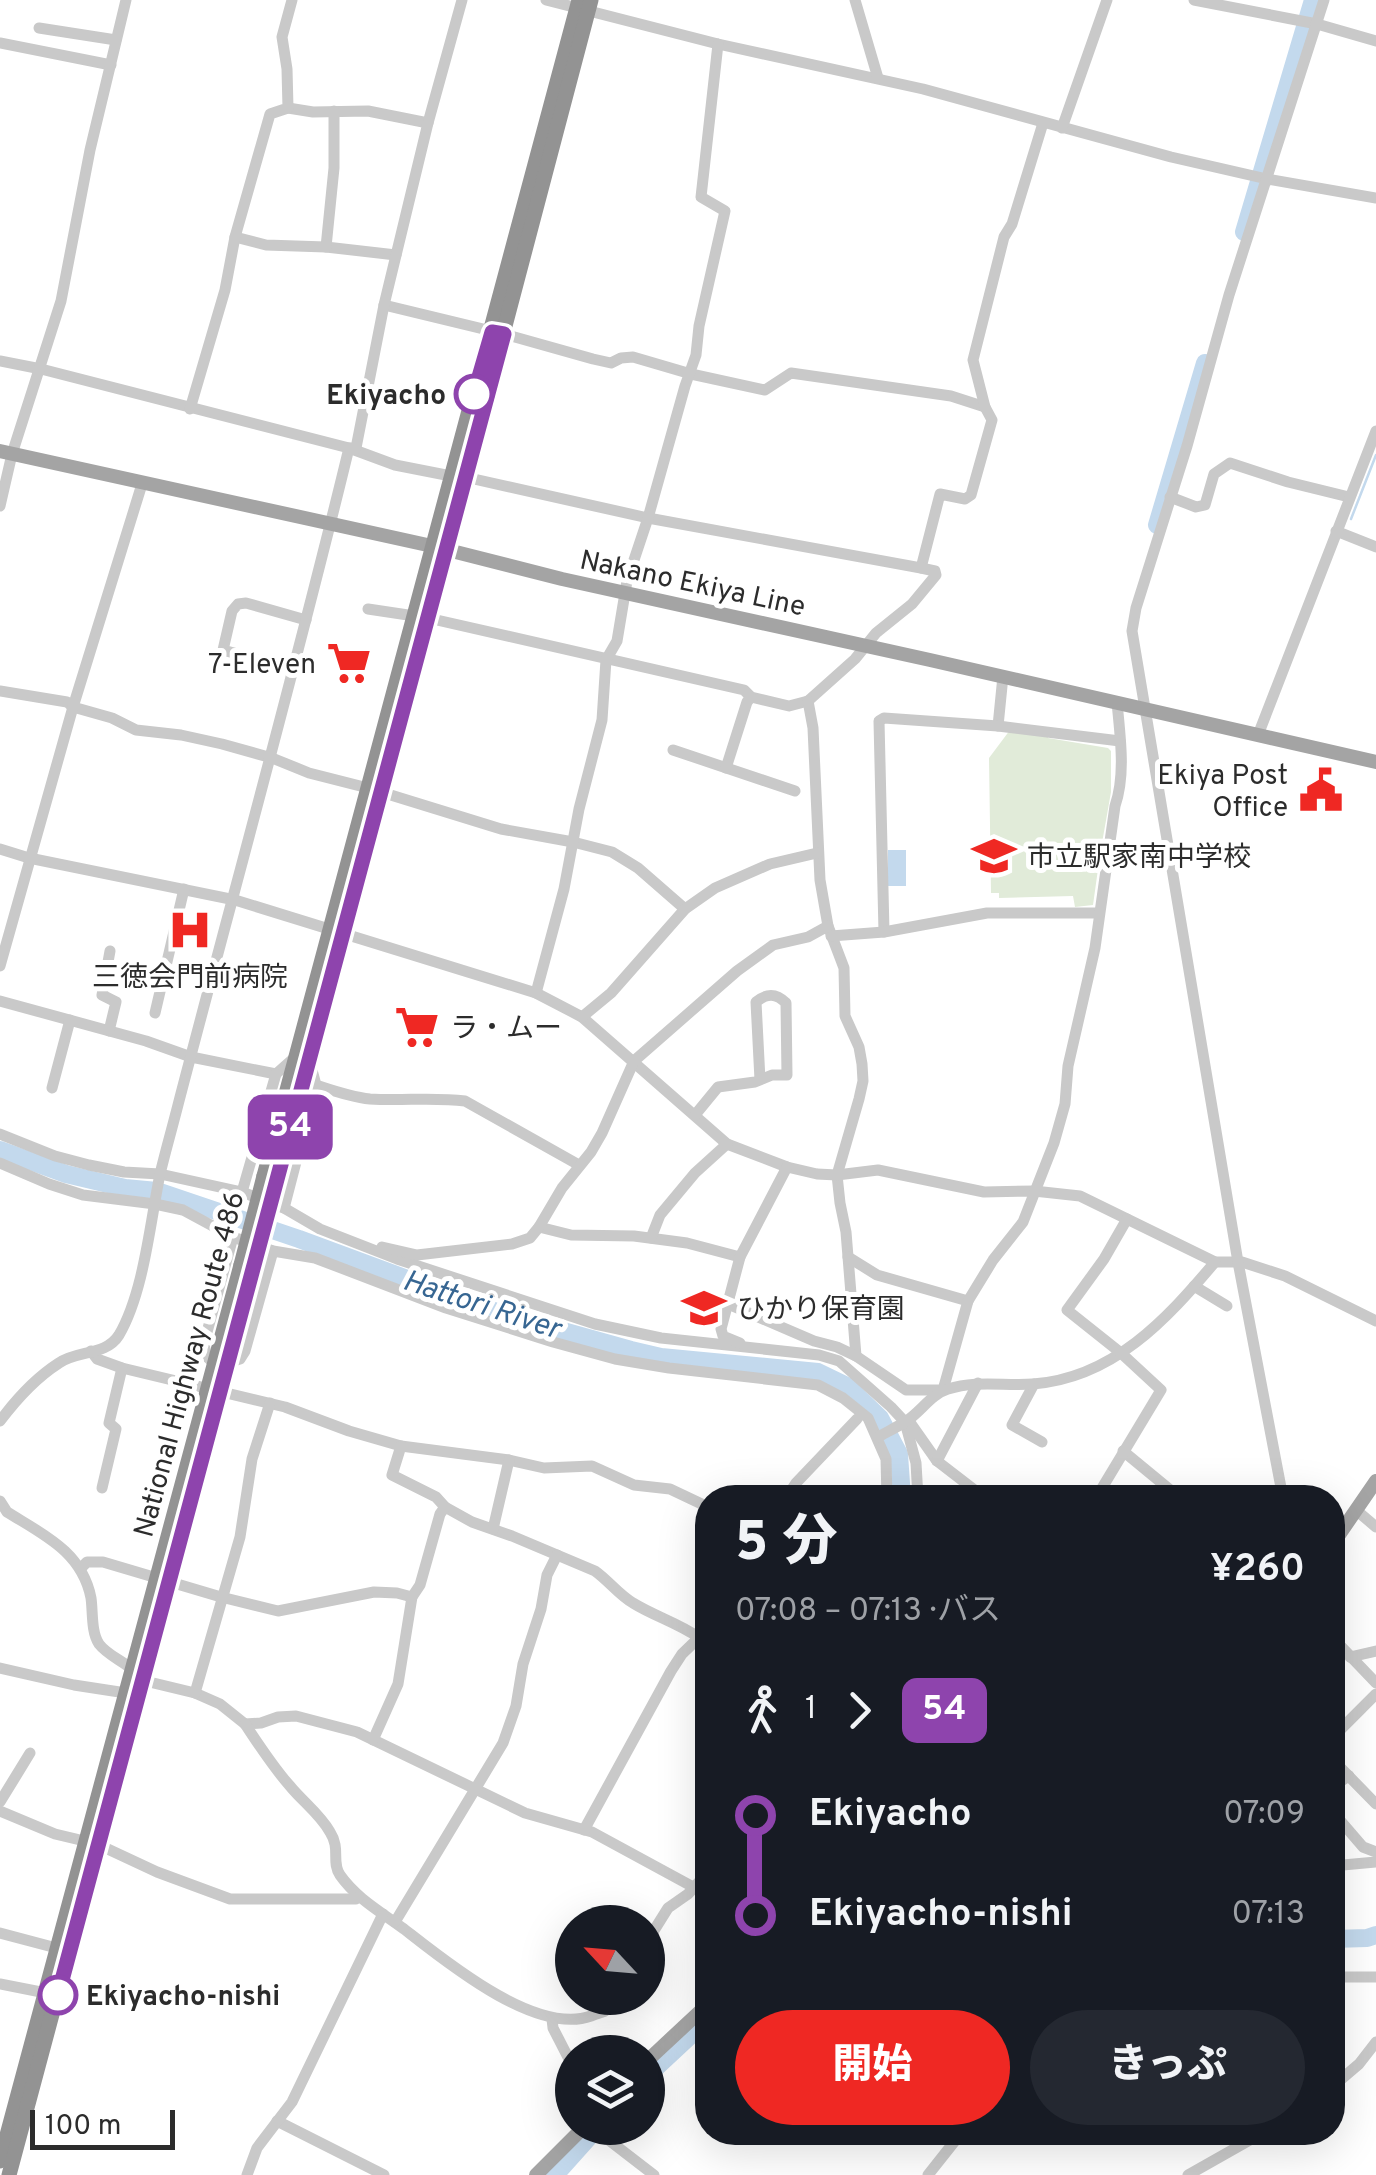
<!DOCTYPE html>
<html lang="ja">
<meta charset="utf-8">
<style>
:root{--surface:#171b24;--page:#242831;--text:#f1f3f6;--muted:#9ea1a6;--accent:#ef2823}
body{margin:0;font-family:Overpass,"Noto Sans JP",sans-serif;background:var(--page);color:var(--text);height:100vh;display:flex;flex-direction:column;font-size:38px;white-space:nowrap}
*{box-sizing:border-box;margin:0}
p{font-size:32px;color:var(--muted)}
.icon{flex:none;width:55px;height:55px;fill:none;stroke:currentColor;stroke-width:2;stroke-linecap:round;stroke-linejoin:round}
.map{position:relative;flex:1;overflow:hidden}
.details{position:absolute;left:695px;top:1485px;width:650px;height:660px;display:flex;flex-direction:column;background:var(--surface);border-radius:40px;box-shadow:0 10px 40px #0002}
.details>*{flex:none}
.badge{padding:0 20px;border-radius:15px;font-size:35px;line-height:65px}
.needle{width:65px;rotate:296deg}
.buttons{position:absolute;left:555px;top:1905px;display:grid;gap:20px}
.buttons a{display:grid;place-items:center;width:110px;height:110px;border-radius:50%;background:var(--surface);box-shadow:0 10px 40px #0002;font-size:50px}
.scale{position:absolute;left:30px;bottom:25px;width:145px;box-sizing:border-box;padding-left:10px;border:5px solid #2c2c2c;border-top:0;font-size:28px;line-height:35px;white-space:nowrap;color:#2c2c2c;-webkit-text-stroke:8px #fff;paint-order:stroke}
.map>.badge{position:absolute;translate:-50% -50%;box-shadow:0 0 0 5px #fff}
.legs{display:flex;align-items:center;gap:15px;height:110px;padding:0 40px;font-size:32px}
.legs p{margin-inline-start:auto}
.summary{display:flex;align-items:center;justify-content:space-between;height:170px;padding:0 40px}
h1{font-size:55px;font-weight:800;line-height:75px}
.action{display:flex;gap:20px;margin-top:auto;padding:20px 40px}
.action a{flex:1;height:115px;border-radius:60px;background:var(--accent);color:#fff;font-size:40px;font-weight:800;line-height:115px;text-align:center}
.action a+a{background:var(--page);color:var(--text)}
ul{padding:0 40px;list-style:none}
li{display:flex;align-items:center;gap:35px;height:100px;font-size:38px}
li i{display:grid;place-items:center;width:15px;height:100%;margin:0 12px;background:currentColor}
li i::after{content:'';width:25px;height:25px;margin:-12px;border:8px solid;border-radius:50%;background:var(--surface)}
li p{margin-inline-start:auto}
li:first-child i{background:linear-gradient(#0000 50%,currentColor 0)}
li:last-child i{background:linear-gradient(currentColor 50%,#0000 0)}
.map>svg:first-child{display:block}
.green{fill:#e1ebd9}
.water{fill:#c3d9ed}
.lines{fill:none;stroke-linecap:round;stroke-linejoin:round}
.stream{stroke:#c3d9ed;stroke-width:2.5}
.river{stroke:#c3d9ed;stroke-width:18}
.minor{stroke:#c9c9c9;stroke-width:11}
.major{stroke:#a4a4a4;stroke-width:14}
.highway{stroke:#939393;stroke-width:15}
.highway-bridge{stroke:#939393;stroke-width:15}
.line-1-casing{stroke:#fff;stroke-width:22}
.line-1{stroke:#8e44ad;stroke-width:15}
.stop-1-dot{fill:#fff;stroke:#8e44ad;stroke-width:5}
.labels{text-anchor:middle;stroke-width:10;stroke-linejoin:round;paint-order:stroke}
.stop-label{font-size:28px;font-weight:bold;fill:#2c2c2c;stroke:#fff;text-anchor:end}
.street-label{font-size:28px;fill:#2c2c2c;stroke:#fff}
.poi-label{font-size:28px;fill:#2c2c2c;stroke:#fff;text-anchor:start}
.water-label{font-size:30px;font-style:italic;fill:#376692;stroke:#fff}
</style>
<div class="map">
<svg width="1376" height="2175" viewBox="0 0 1376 2175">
<rect width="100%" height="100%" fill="#fff"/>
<!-- green -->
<polygon class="green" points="1010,730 1048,733 1048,738 1108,748 1111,751 1111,792 1102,843 1094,842 1091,868 1098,869 1093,905 1075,907 1073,896 999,898 999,893 991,893 989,758"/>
<!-- water -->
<rect class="water" x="888" y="850" width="18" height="36"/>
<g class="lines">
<!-- stream -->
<polyline class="stream" points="1351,519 1376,455"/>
<!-- river -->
<g class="river">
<polyline points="1244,232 1313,0"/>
<polyline points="1157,525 1205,363"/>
<polyline points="0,1150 66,1174 125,1188 157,1191 299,1239 502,1314 631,1350 661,1357 818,1372 847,1386 880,1418 899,1454 902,1498"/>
<polyline points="1332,1939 1367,1938 1376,1935"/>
<polyline points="648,2075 708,2019"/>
<polyline points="555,2175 597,2128"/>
</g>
<!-- minor -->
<g class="minor">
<polyline points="546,0 718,44 923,89 1171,157 1267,179 1376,198"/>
<polyline points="855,0 878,78"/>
<polyline points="1194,0 1317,24 1376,41"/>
<polyline points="39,28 116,40"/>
<polyline points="0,43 111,65"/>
<polyline points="288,108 313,112 368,111 428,123"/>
<polyline points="1062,128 1107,0"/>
<polyline points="235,237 266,245 326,247 396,255"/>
<polyline points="326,247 334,168 334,111"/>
<polyline points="384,305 504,334 593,359 611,363 621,358 633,357 691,374 765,390 791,373 951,396 985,407"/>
<polyline points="0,361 41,369 349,448 395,465 451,476"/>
<polyline points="190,409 225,290 235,237 270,114 288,108 287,69 282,37 292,0"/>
<polyline points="1170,497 1196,507 1205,505 1214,474 1230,463 1288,482 1349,497"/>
<polyline points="0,506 12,454 61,301 90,150 126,0"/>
<polyline points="1336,531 1376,547"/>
<polyline points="921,568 940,494 965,499 971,495 992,420 985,407 973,360 1004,237 1012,224 1043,123"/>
<polyline points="368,609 428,618 744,690 751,697 789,706 808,701 855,659 876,633 912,604 936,575 935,571 921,568 648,518 465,477"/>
<polyline points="294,670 223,650 232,611 238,604 246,603 306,620"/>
<polyline points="0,691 67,702 73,707 112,718 136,730 181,735 222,744 272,758 309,773 368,788 501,829 573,842 612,852 638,868 685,909"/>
<polyline points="808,701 813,728 820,880 828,926 844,968 845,1016 859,1047 862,1064 863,1081 859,1099 837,1175 840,1203 846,1232 856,1356"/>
<polyline points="998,726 1003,676"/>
<polyline points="1258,735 1376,431"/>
<polyline points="673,750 795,791"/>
<polyline points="726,768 747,702 751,697"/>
<polyline points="0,849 29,858 235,900 536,993 582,1017 727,1144 787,1167 817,1174 837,1175 878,1170 984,1192 1034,1191 1080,1196 1215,1262 1242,1262 1285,1276 1376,1321"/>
<polyline points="884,932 879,721 884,718 998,726 1120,741"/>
<polyline points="831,936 884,932 987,913 1099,913"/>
<polyline points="0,966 73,707 142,484"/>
<polyline points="536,993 564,889 579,809 602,720 606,660 617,641 627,581 648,518 685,386 696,355 699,326 725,211 701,197 718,44"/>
<polyline points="0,1001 146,1041 191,1057 276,1074 294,1058"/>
<polyline points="155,1013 184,889"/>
<polyline points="582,1017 611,993 685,909 715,888 770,864 817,853"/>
<polyline points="109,1031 116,1002 102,995 110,951"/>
<path d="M309 1059 316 1085C334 1091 351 1097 370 1099 402 1101 434 1097 465 1101L579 1165"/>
<polyline points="52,1088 70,1020"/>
<path d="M695 1115 718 1087 755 1082 772 1075H787L786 1003C776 993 767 993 756 1002L760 1080"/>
<polyline points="0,1134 55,1156 89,1165 124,1172 160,1174 242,1192 284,1208 320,1229 397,1259 595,1324 661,1338 819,1355 839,1361 891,1407 905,1422 916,1463 918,1498"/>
<polyline points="0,1163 49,1184 83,1195 155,1204 183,1210 233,1237 273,1251 315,1258 446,1308 553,1342 615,1359 669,1368 818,1385 843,1398 868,1418 886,1459 887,1498"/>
<polyline points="242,1192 276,1074"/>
<polyline points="284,1208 316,1085"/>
<polyline points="539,1227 571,1235 634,1236 687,1243 740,1257"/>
<polyline points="651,1238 660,1215 695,1173 727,1144"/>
<polyline points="382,1247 417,1255 512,1244 530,1238 539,1227 562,1188 591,1152 602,1133 634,1061 737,971 773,945 808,937 828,926"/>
<polyline points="848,1257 877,1275 968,1301"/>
<polyline points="1194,1286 1227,1306"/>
<path d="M728 1304 814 1341 837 1347 856 1356 906 1390H943L968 1301 993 1260 1023 1222 1054 1143 1065 1104 1068 1066 1095 948 1115 806C1126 774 1120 736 1117 702"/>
<polyline points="740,1343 723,1336 721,1329 740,1257 787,1167"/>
<polyline points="91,1351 97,1359 122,1368 285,1407 349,1431 401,1446 509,1460 544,1468 592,1466 634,1485 670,1489 708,1507"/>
<polyline points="214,1363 206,1356 204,1343 233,1237"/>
<polyline points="227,1363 240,1359 245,1351 273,1251"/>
<polyline points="1034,1384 1012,1425 1042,1442"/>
<path d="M0 1421C15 1401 37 1377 59 1363 77 1350 106 1356 119 1335 144 1292 150 1223 160 1174 166 1149 173 1125 179 1101 236 883 296 667 349 448H356L384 305 428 123 462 0"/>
<polyline points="906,1422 911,1424 937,1461 985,1498"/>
<path d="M878 1437C887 1432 897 1427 905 1422 920 1413 931 1394 948 1389 976 1380 1004 1386 1033 1384 1113 1378 1166 1320 1215 1262"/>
<path d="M401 1446 392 1475 436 1497 445 1507 472 1522 512 1536 595 1571C609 1581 619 1595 633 1603 654 1616 678 1623 698 1637"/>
<polyline points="1123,1451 1180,1498"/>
<polyline points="937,1461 978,1383"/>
<polyline points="102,1488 116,1429 109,1423 122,1368"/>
<polyline points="786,1498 796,1483 857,1419"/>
<polyline points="1096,1498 1161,1390 1121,1353 1067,1310 1104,1259 1127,1219"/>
<polyline points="1283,1498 1238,1262 1132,631 1136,608 1187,446 1229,295 1324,0"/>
<path d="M0 1501 7 1512C44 1535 82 1552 91 1598 93 1612 91 1632 99 1644 109 1657 125 1661 136 1673"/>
<polyline points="1356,1510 1376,1527"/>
<polyline points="493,1529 509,1460"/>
<polyline points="81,1568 87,1562 103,1562 221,1597 278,1611 374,1592 397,1593 412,1597"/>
<polyline points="1332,1637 1376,1683"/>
<polyline points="1350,1657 1376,1651"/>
<polyline points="0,1668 74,1685 126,1693 141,1680 195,1693 220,1704 245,1724 261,1723 278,1717 296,1716 357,1732 525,1813 592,1832 708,1895"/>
<polyline points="195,1693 240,1537 252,1459 270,1403"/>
<path d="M245 1724C259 1745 273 1767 290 1786 302 1801 320 1814 330 1832 341 1849 331 1862 340 1875 356 1898 381 1912 404 1929 445 1961 536 2036 591 2016 593 2015 603 2012 605 2011 608 2007 610 2002 613 1998"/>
<polyline points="1332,1738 1376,1694"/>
<polyline points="373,1740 398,1684 412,1597 420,1585 440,1514 445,1507"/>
<polyline points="708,1741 704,1747 708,1750"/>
<polyline points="1332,1759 1376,1804"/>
<polyline points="1332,1787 1349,1776"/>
<polyline points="0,1802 30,1753"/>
<polyline points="0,1811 55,1834 97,1844 157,1872 230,1899 356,1899 359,1897"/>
<polyline points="1332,1811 1363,1847 1376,1852"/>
<polyline points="584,1830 671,1671 682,1654 708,1629"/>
<polyline points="1332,1866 1376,1862"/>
<polyline points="395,1922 503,1743 516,1706 523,1664 541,1609 547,1575 557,1555"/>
<polyline points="0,1933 64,1950"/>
<polyline points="648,1940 668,1908 688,1894 708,1872"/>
<polyline points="1332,1977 1376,1977"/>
<polyline points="0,1984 46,1993"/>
<polyline points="552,2019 553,2028 572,2065"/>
<polyline points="1332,2087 1359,2064 1376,2042"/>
<polyline points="277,2121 384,2175"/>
<polyline points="593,2128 654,2175"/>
<polyline points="247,2175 257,2148 292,2102 383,1914"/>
<polyline points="928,2175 962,2132"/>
<polyline points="1188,2175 1264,2132"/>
</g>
<!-- major -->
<g class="major">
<polyline points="0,451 432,546 562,579 930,660 1376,762"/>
<polyline points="1332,1545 1376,1481"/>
<polyline points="648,2060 708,2004"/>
<polyline points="536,2175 583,2128"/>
</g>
<!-- highway -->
<g class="highway">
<polyline points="264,1176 579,0"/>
<polyline points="276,1178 428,618 591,0"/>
<polyline points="0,2161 241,1265"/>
<polyline points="9,2175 252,1268"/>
</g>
<!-- highway-bridge -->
<g class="highway-bridge">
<polyline points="241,1265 264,1176"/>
<polyline points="252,1268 276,1178"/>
</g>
</g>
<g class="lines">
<!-- line-1 casing -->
<g class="line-1-casing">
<polyline id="line-1" points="58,1995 504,334 492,332 474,394"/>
</g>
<!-- line-1 -->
<use href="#line-1" class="line-1"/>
</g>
<!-- icons -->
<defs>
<g id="supermarket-bare" transform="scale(3.45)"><path d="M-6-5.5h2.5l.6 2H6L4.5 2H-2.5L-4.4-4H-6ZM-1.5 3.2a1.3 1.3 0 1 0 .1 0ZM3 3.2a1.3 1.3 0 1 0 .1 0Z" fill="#ef2823" stroke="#fff" stroke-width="2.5" paint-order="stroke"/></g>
<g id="civic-bare" transform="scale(3.45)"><path d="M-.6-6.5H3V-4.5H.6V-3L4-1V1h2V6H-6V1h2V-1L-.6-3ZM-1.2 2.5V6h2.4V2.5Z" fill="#ef2823" stroke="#fff" stroke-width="2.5" paint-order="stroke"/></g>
<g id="school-bare" transform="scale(3.45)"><path d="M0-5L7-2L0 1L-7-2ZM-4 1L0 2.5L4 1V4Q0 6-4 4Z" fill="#ef2823" stroke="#fff" stroke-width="2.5" paint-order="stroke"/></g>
<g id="hospital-bare" transform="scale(3.45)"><path d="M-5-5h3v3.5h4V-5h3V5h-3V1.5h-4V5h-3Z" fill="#ef2823" stroke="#fff" stroke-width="2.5" paint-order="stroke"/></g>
</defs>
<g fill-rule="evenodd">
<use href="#supermarket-bare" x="349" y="663"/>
<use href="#civic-bare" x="1321" y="790"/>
<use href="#school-bare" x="994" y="856"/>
<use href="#hospital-bare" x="190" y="930"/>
<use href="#supermarket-bare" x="417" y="1027"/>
<use href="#school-bare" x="704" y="1308"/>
</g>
<!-- markers -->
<g class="stop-1-dot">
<circle cx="474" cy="394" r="18"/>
<circle cx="58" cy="1995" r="18"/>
</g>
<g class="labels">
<!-- stop labels -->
<g class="stop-label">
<text x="446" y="404">Ekiyacho</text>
<text x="86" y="2005" text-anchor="start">Ekiyacho-nishi</text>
</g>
<!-- street labels -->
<g class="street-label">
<text transform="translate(693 582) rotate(12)" y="10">Nakano Ekiya Line</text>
<text transform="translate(188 1364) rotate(-75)" y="10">National Highway Route 486</text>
</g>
<!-- poi labels -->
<g class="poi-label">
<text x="316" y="673" text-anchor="end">7-Eleven</text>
<text x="1288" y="784" text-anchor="end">Ekiya Post<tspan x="1288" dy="32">Office</tspan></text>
<text x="1027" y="866">市立駅家南中学校</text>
<text x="190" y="986" text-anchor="middle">三徳会門前病院</text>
<text x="450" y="1037">ラ・ムー</text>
<text x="737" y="1318">ひかり保育園</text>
</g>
<!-- water labels -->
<g class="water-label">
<text transform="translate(482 1304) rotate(18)" y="10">Hattori River</text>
</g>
</g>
</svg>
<div class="buttons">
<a><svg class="needle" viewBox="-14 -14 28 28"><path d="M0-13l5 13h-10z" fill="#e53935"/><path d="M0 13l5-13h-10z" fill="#9ea1a6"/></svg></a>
<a><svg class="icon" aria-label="layers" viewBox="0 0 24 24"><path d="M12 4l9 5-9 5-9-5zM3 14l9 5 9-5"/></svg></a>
</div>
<div class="scale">100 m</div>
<b class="badge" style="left:290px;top:1127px;background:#8e44ad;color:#fff">54</b>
<section class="details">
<div class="summary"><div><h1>5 分</h1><p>07:08 – 07:13 · バス</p></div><b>¥260</b></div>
<div class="legs"><svg class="icon" aria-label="walk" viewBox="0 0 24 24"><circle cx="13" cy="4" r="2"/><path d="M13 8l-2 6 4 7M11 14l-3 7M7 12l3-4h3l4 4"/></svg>1<svg class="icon" aria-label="forward" viewBox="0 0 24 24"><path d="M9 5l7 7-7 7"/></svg><b class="badge" style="background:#8e44ad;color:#fff">54</b></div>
<ul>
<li><i style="color:#8e44ad"></i><b>Ekiyacho</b><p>07:09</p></li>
<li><i style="color:#8e44ad"></i><b>Ekiyacho-nishi</b><p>07:13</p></li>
</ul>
<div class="action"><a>開始</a><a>きっぷ</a></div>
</section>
</div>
